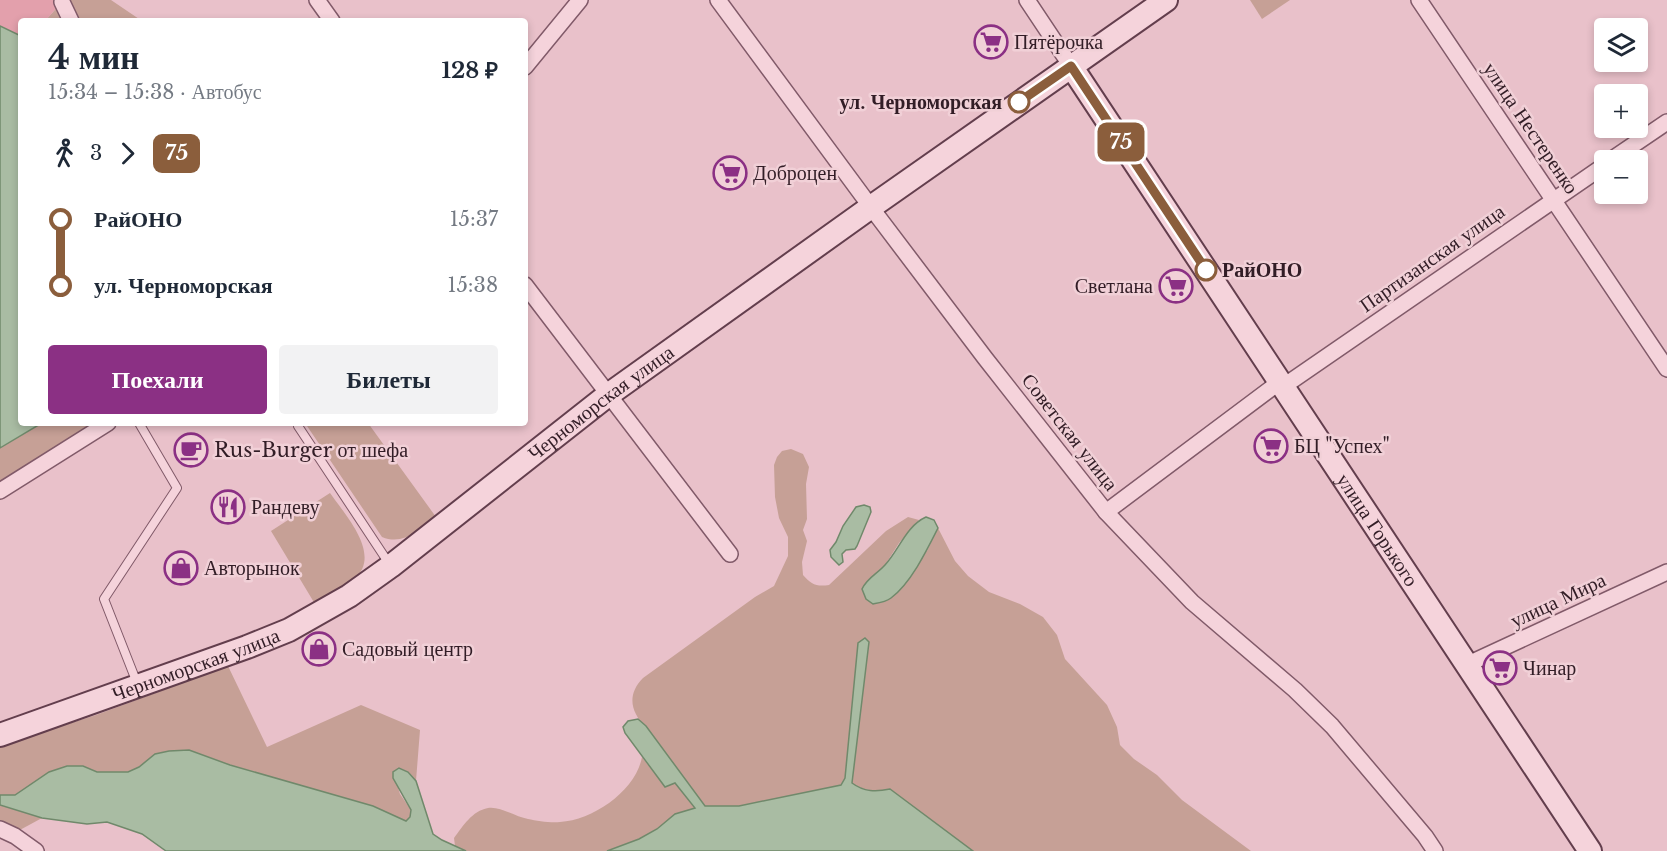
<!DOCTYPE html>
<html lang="ru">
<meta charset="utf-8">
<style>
:root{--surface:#fff;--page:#f2f2f3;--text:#1f2937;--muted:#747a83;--accent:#8b3084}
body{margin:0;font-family:"Libre Baskerville",serif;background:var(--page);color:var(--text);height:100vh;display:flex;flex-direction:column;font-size:22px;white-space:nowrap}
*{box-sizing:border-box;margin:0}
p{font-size:20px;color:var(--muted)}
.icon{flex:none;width:33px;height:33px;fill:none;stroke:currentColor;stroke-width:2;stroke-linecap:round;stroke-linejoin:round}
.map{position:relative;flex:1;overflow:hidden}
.side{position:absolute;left:18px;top:18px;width:510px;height:408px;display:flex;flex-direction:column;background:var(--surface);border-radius:6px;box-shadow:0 3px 9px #0003}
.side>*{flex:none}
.badge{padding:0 12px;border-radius:9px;font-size:21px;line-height:39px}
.buttons{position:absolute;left:1594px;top:18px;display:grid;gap:12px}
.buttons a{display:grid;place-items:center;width:54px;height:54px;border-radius:6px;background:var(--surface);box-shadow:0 3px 9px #0003;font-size:30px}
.map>.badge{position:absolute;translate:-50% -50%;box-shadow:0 0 0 3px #fff}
.legs{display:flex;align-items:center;gap:9px;height:66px;padding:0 30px;font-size:20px}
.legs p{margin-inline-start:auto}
.headline{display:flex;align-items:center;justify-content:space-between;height:102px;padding:0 30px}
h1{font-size:33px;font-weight:700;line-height:45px}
.button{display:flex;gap:12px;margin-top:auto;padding:12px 30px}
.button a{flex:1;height:69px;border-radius:6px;background:var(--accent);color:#fff;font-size:24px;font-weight:700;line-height:69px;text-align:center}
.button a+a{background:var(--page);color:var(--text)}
ul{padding:0 30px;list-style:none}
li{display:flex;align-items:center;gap:21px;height:66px;font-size:22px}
li i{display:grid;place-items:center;width:9px;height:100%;margin:0 8px;background:currentColor}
li i::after{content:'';width:15px;height:15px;margin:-8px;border:4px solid;border-radius:50%;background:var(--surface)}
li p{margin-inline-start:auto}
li:first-child i{background:linear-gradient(#0000 50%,currentColor 0)}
li:last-child i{background:linear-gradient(currentColor 50%,#0000 0)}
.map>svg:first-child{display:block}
.green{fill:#c6a096}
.sand{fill:#e3a0ac}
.water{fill:#a9bca3;stroke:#70896b;stroke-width:1.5}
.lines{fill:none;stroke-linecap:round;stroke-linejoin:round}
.lane-casing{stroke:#815a69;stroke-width:10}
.street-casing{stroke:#815a69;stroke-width:18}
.secondary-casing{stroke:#633e4d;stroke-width:26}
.lane{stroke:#f5d3db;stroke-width:8}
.street{stroke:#f5d3db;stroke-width:15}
.secondary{stroke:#f5d3db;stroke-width:22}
.line-1-casing{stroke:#fff;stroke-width:14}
.line-1{stroke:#8b5e3c;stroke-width:9}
.stop-1-dot{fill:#fff;stroke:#8b5e3c;stroke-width:3}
.labels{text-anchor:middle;stroke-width:5;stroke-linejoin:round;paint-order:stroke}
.poi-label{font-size:20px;fill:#321d26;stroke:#f1d0d7;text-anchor:start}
.stop-label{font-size:20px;font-weight:bold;fill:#321d26;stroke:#f1d0d7;text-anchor:end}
.street-label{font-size:20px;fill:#321d26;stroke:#f1d0d7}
</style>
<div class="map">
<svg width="1667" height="851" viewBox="0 0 1667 851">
<rect width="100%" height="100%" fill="#e9c1ca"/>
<!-- green -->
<g class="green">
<polygon points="53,0 111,0 142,21 45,21 60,4"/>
<polygon points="1250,0 1290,0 1262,19"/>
<polygon points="42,423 94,423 0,482 0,448"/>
<path d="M305 423H368L436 517C419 530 403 546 382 537Z"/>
<path d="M791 449 803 454 809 467 806 484 807 519 803 530 807 541 802 562 803 575C811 584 816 587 829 585L886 531 908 517 919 520 899 543 885 565 927 551 938 528 955 561 968 576 989 592 1020 604 1043 617 1057 635 1065 659 1107 705 1117 727 1120 745 1134 759 1157 775 1182 800 1251 851H973L890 789C876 792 864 791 851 783L869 642 865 638 845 779 841 785 739 806H705L646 727C630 712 627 694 643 678L755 597 774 586 788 556V537L779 518 775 497 774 465 777 457 782 451Z"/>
<path d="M330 493C345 515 383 555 354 579 343 589 327 596 315 604L271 531Z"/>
<polygon points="228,666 267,747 361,705 420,730 416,781 408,772 399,768 393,772 400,794 411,810 410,817 406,821 373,806 230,765 189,750 155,754 139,767 128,772 97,772 83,766 15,795 0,795 0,746 96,715"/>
<path d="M642 757 665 787 675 783 696 809 675 814 658 829 639 839 607 851H466L455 846 454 838C463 826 472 811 488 808 500 806 516 817 528 819 537 821 551 823 560 822 594 820 636 790 642 757Z"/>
<polygon points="0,805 42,818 18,831 0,823"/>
</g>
<!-- sand -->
<polygon class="sand" points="0,0 53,0 60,4 45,21 21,21 21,36 0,26"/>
<!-- water -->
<g class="water">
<polygon points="0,26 21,36 21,423 42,423 0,448"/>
<polygon points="864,505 870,507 871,512 857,546 855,549 846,550 842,554 843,562 839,565 831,557 830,550 836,542 843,526 856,507"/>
<path d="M926 517 934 520 938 528C927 550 911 583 891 598 886 602 879 603 873 604L866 599 862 589C867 578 877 574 885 565 899 550 906 526 926 517Z"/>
<path d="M865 638 869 642 852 783C864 792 876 792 890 789L973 851H607L639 839 657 829 675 814 695 808 675 783 665 787 625 733 623 727 628 721 638 719 646 726 705 806H739L841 785 845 778 858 643Z"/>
<polygon points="189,750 230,765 373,806 406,821 410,817 411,810 393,778 393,772 399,768 408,772 416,781 433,834 442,840 466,851 166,851 142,834 107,822 87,824 42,818 0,805 0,795 15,795 49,772 67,766 83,766 97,772 128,772 139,767 155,754 169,751"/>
</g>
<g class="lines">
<!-- lane casing -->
<g class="lane-casing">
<g id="lane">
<polyline points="298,426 390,565"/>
<polyline points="137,683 104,599 177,488 139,423"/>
</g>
</g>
<!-- street casing -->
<g class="street-casing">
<g id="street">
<polyline points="317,0 332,21"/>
<polyline points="718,0 876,214 985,358 1106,512 1192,602 1295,690 1332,726 1425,836 1435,851"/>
<polyline points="1027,0 1071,66"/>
<polyline points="1419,0 1667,369"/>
<polyline points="62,2 71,21"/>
<polyline points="525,67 580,0"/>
<polyline points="1611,160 1667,122"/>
<polyline points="525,285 730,554"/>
<polyline points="1284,386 1605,165"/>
<polyline points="0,491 108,423"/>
<polyline points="1106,512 1281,381"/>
<polyline points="1466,665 1667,572"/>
<polyline points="0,829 15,836 36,851"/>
</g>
</g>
<!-- secondary casing -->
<g class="secondary-casing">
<g id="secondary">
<path id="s1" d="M1071 66 1590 851"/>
<path id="s2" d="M0 735 247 647 289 630 349 596 391 566 608 395 871 207 1166 0"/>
</g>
</g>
<!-- lane -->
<use href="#lane" class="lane"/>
<!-- street -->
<use href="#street" class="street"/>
<!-- secondary -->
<use href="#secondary" class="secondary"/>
</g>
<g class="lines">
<!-- line-1 casing -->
<g class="line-1-casing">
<polyline id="line-1" points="1019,102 1071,66 1206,270"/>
</g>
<!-- line-1 -->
<use href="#line-1" class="line-1"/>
</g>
<!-- icons -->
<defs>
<g id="supermarket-ring" transform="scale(1.725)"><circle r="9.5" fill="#f1d0d7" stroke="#8b3084" stroke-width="1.5"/><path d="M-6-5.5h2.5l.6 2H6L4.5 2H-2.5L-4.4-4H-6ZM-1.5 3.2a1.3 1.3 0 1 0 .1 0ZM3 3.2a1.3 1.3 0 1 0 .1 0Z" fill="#8b3084"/></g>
<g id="cafe-ring" transform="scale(1.725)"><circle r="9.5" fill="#f1d0d7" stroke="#8b3084" stroke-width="1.5"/><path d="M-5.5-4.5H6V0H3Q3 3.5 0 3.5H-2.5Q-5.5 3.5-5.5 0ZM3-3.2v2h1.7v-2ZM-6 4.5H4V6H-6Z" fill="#8b3084"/></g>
<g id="restaurant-ring" transform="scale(1.725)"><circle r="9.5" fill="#f1d0d7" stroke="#8b3084" stroke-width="1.5"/><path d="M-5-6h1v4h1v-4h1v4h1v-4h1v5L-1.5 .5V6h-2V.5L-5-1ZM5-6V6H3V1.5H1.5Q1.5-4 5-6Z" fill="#8b3084"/></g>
<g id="shop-ring" transform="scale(1.725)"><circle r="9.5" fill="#f1d0d7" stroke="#8b3084" stroke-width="1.5"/><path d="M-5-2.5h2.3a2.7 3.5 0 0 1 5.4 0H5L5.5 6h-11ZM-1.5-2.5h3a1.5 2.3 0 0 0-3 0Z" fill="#8b3084"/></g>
</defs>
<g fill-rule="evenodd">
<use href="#supermarket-ring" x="991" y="42"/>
<use href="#supermarket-ring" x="730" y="173"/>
<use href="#supermarket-ring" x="1176" y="286"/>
<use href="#supermarket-ring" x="1271" y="446"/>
<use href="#cafe-ring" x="191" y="450"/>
<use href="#restaurant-ring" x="228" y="507"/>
<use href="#shop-ring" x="181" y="568"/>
<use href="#shop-ring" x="319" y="649"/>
<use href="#supermarket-ring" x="1500" y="668"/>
</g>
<!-- markers -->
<g class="stop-1-dot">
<circle cx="1019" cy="102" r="10"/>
<circle cx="1206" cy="270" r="10"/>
</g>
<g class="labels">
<!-- poi labels -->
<g class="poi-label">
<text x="1014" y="49">Пятёрочка</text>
<text x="753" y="180">Доброцен</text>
<text x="1153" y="293" text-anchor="end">Светлана</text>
<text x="1294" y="453">БЦ "Успех"</text>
<text x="214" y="457">Rus-Burger от шефа</text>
<text x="251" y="514">Рандеву</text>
<text x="204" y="575">Авторынок</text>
<text x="342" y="656">Садовый центр</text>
<text x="1523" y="675">Чинар</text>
</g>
<!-- stop labels -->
<g class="stop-label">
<text x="1002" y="109">ул. Черноморская</text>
<text x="1222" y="277" text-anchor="start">РайОНО</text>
</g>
<!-- street labels -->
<g class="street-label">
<text transform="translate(1531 128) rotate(56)" y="7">улица Нестеренко</text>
<text transform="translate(1432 258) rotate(-35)" y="7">Партизанская улица</text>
<text dy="7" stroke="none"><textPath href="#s2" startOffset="694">Черноморская улица</textPath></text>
<text transform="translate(1070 432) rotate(52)" y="7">Советская улица</text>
<text dy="7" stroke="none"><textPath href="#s1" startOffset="556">улица Горького</textPath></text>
<text transform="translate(1558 600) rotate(-25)" y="7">улица Мира</text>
<text dy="7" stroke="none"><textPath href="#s2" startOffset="208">Черноморская улица</textPath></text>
</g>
</g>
</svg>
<div class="buttons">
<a><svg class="icon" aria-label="layers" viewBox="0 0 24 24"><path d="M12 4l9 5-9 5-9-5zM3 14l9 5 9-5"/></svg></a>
<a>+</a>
<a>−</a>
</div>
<b class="badge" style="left:1121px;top:142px;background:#8b5e3c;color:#fff">75</b>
<section class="side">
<div class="headline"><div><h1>4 мин</h1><p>15:34 – 15:38 · Автобус</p></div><b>128 ₽</b></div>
<div class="legs"><svg class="icon" aria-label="walk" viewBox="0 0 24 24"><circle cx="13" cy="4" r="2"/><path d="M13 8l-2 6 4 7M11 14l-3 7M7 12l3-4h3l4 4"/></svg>3<svg class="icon" aria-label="forward" viewBox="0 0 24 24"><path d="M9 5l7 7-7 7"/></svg><b class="badge" style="background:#8b5e3c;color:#fff">75</b></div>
<ul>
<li><i style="color:#8b5e3c"></i><b>РайОНО</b><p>15:37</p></li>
<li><i style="color:#8b5e3c"></i><b>ул. Черноморская</b><p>15:38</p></li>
</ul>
<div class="button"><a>Поехали</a><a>Билеты</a></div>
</section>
</div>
